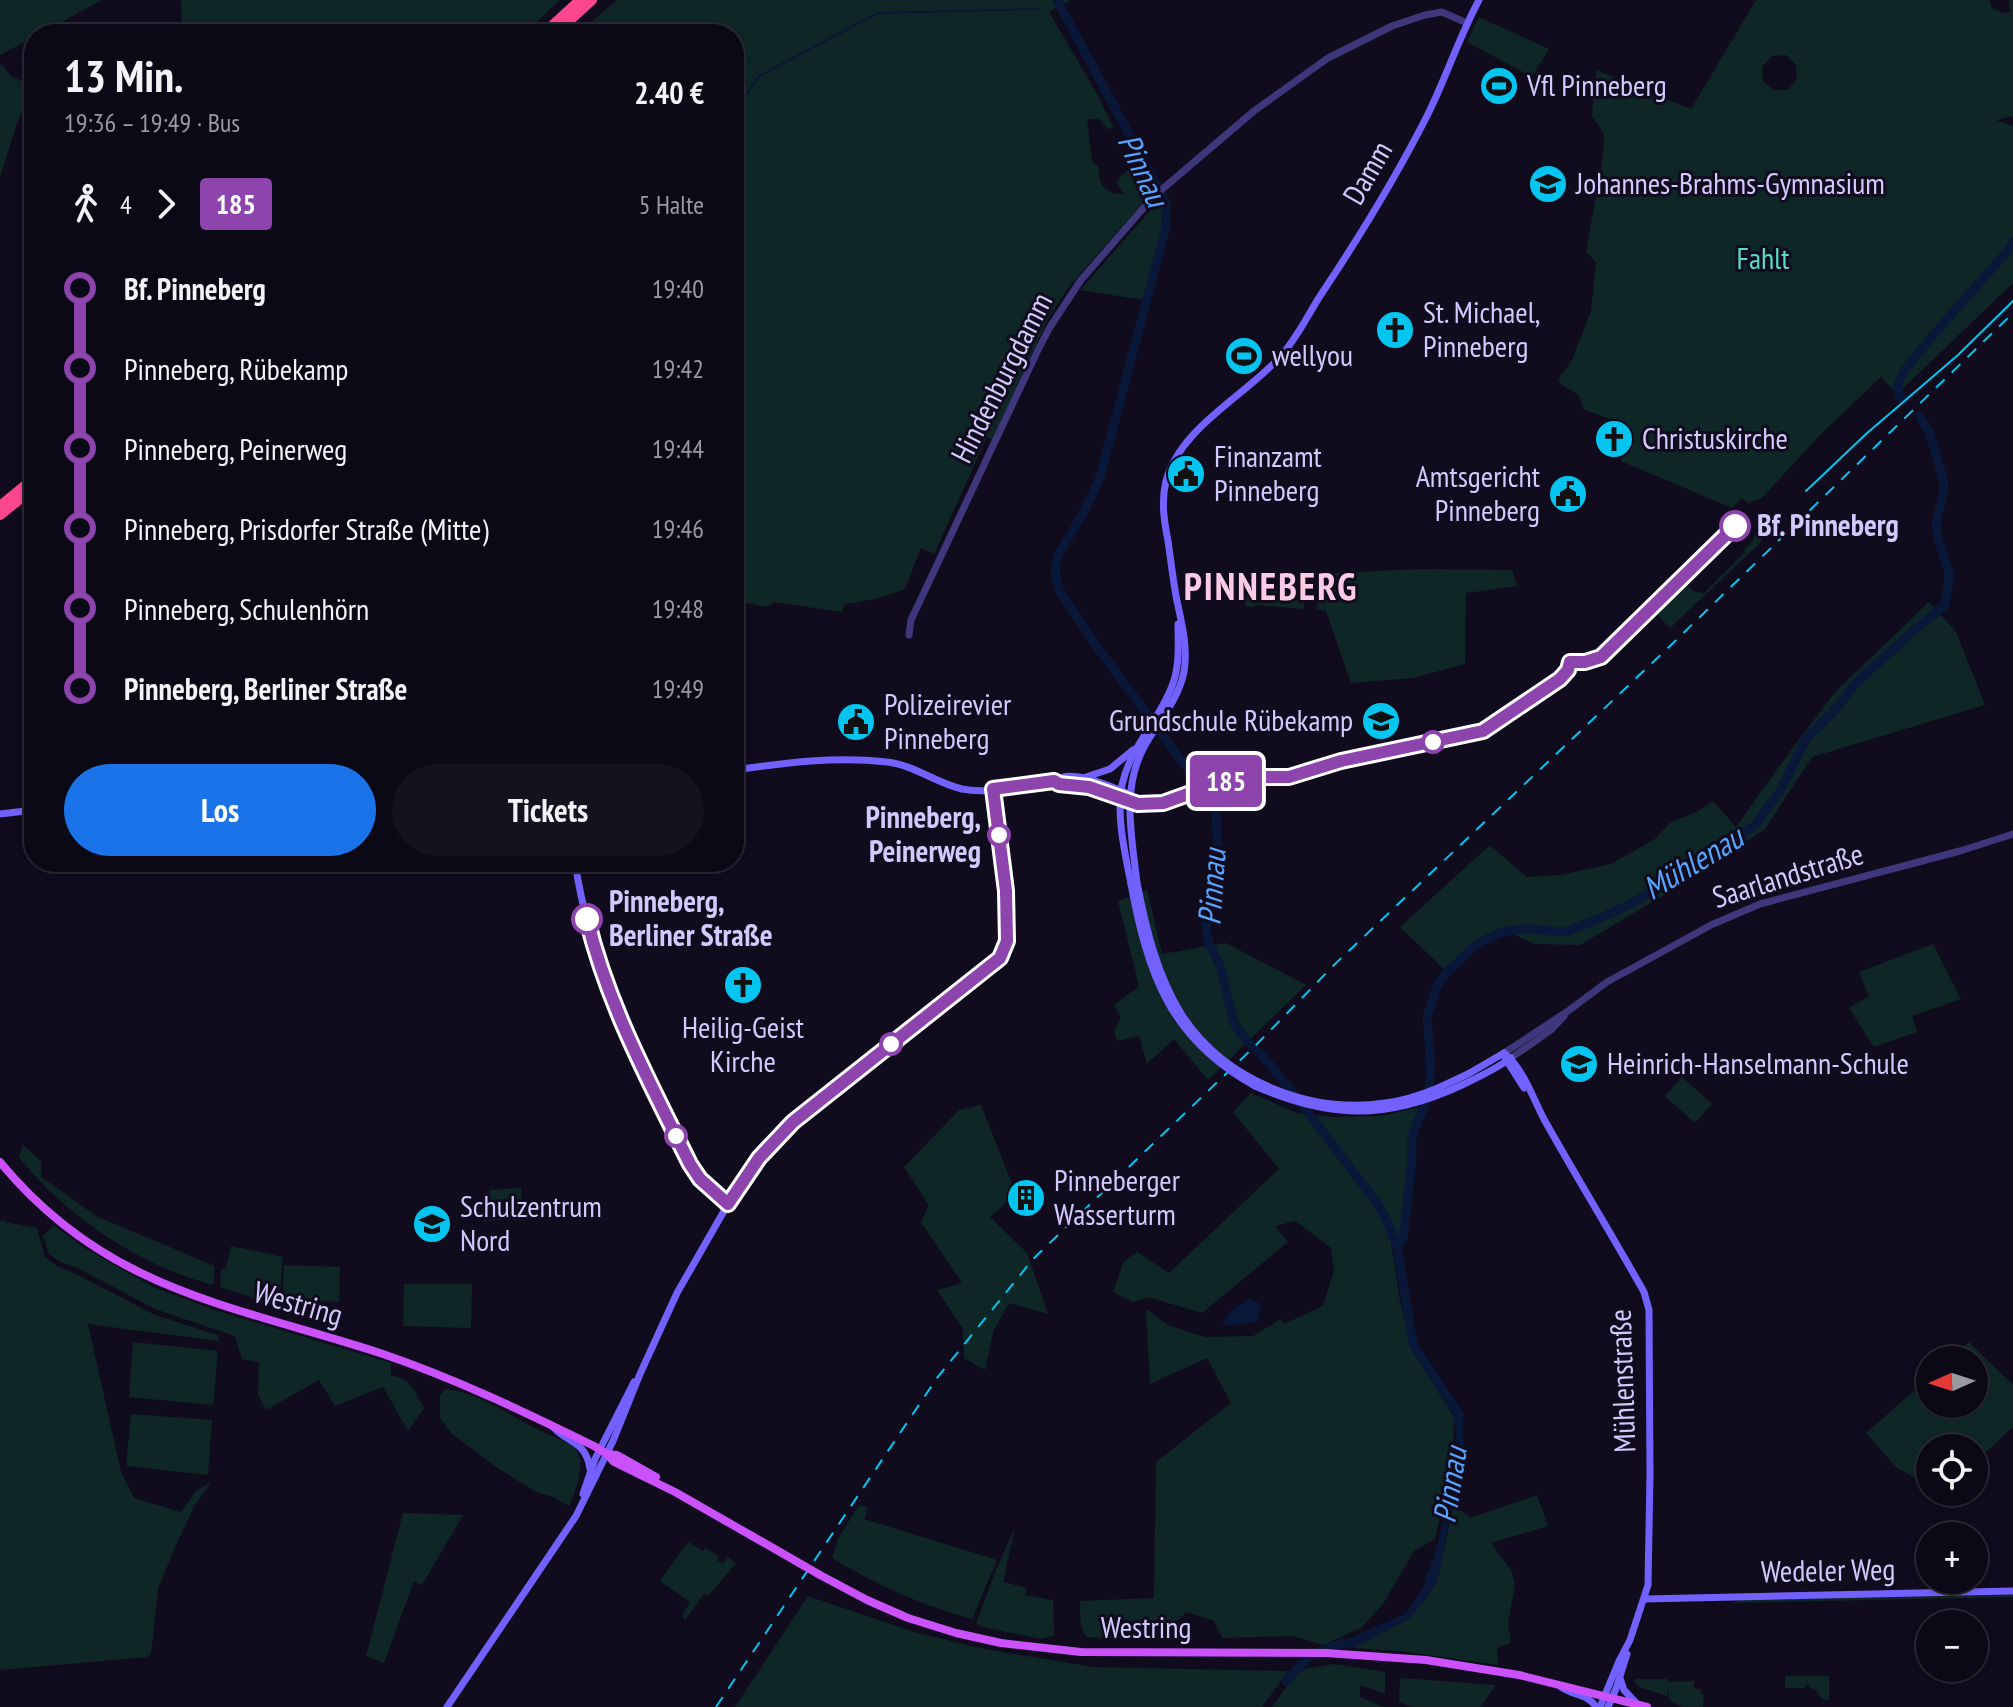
<!DOCTYPE html>
<html lang="de">
<meta charset="utf-8">
<style>
:root{--surface:#0c0916;--page:#15121f;--text:#f1f3f6;--muted:#9a9aa1;--line:#2c2a35;--accent:#1a73e8}
body{margin:0;font-family:"PT Sans Narrow",sans-serif;background:var(--page);color:var(--text);height:100vh;display:flex;flex-direction:column;font-size:30px;white-space:nowrap}
*{box-sizing:border-box;margin:0}
p{font-size:26px;color:var(--muted)}
.icon{flex:none;width:44px;height:44px;fill:none;stroke:currentColor;stroke-width:2;stroke-linecap:round;stroke-linejoin:round}
.map{position:relative;flex:1;overflow:hidden}
.side{position:absolute;left:24px;top:24px;width:720px;height:848px;display:flex;flex-direction:column;background:var(--surface);border-radius:32px;box-shadow:0 2px 6px #0004,0 0 0 2px var(--line)}
.side>*{flex:none}
.badge{padding:0 16px;border-radius:6px;font-size:28px;line-height:52px}
.needle{width:52px;rotate:267deg}
.tools{position:absolute;left:1916px;top:1346px;display:grid;gap:16px}
.tools a{display:grid;place-items:center;width:72px;height:72px;border-radius:50%;background:var(--surface);box-shadow:0 2px 6px #0004,0 0 0 2px var(--line);font-size:40px}
.map>.badge{position:absolute;translate:-50% -50%;box-shadow:0 0 0 4px #fff}
.legs{display:flex;align-items:center;gap:12px;height:88px;padding:0 40px;font-size:26px}
.legs p{margin-inline-start:auto}
.headline{display:flex;align-items:center;justify-content:space-between;height:136px;padding:0 40px}
h1{font-size:44px;font-weight:700;line-height:60px}
.primary-button{display:flex;gap:16px;margin-top:auto;padding:16px 40px}
.primary-button a{flex:1;height:92px;border-radius:48px;background:var(--accent);color:#fff;font-size:32px;font-weight:700;line-height:92px;text-align:center}
.primary-button a+a{background:var(--page);color:var(--text)}
ul{padding:0 40px;list-style:none}
li{display:flex;align-items:center;gap:28px;height:80px;font-size:30px}
li i{display:grid;place-items:center;width:12px;height:100%;margin:0 10px;background:currentColor}
li i::after{content:'';width:20px;height:20px;margin:-10px;border:6px solid;border-radius:50%;background:var(--surface)}
li p{margin-inline-start:auto}
li:first-child i{background:linear-gradient(#0000 50%,currentColor 0)}
li:last-child i{background:linear-gradient(currentColor 50%,#0000 0)}
.map>svg:first-child{display:block}
.green{fill:#0f2627;fill-rule:evenodd}
.water{fill:#091739}
.lines{fill:none;stroke-linecap:round;stroke-linejoin:round}
.stream{stroke:#091739;stroke-width:2}
.river{stroke:#091739;stroke-width:9}
.tertiary{stroke:#3f377c;stroke-width:7}
.secondary{stroke:#7261fd;stroke-width:7}
.primary{stroke:#ca51fc;stroke-width:8}
.motorway{stroke:#fc468e;stroke-width:10}
.tram{stroke:#03c5f0;stroke-width:2}
.rail{stroke:#03c5f0;stroke-width:2;stroke-dasharray:12 10;stroke-linecap:butt}
.secondary-bridge{stroke:#7261fd;stroke-width:7}
.primary-bridge{stroke:#ca51fc;stroke-width:8}
.line-1-casing{stroke:#fff;stroke-width:18}
.line-1{stroke:#8e44ad;stroke-width:12}
.stop-1-dot{fill:#fff;stroke:#8e44ad;stroke-width:4}
.labels{text-anchor:middle;stroke-width:6;stroke-linejoin:round;paint-order:stroke}
.poi-label{font-size:30px;fill:#d3c9fe;stroke:#100c1d;text-anchor:start}
.street-label{font-size:30px;fill:#d3c9fe;stroke:#100c1d}
.park-label{font-size:30px;fill:#57dcc6;stroke:#100c1d}
.stop-label{font-size:30px;font-weight:bold;fill:#d3c9fe;stroke:#100c1d;text-anchor:start}
.water-label{font-size:32px;font-style:italic;fill:#58a3fd;stroke:#100c1d}
.district-label{font-size:38px;font-weight:bold;letter-spacing:2px;fill:#fecbe7;stroke:#100c1d}
</style>
<div class="map">
<svg width="2013" height="1707" viewBox="0 0 2013 1707">
<rect width="100%" height="100%" fill="#100c1d"/>
<!-- green -->
<g class="green">
<polygon points="0,0 102,0 39,34 34,34 34,37 0,55"/>
<polygon points="181,0 560,0 524,34 233,34 224,27 217,34 182,34"/>
<path d="M617 0H1071L1049 12 1096 92 1114 128 1108 129 1099 119H1087L1092 161 1099 167C1098 185 1104 194 1124 194L1116 182 1133 164 1149 196 1067 289 1047 321 992 440 987 437 934 554 921 548 905 589 876 599 845 604 842 612 774 602 767 607 737 601 734 592V34H577Z"/>
<path d="M1756 0H1989L1992 8 2004 13 2010 12 2009 0H2013V116L1996 120 2013 126V283L1897 394 1881 377 1820 435 1761 499 1753 501 1749 504 1742 498 1732 508 1621 461 1629 426 1583 409 1579 395 1562 385 1558 379 1571 362 1591 311 1596 262 1586 252 1603 157 1604 134 1592 116 1596 70 1691 109ZM1786 55 1796 65 1797 79 1788 90H1774L1763 81 1762 67 1772 56Z"/>
<polygon points="1479,17 1549,49 1532,77 1467,42"/>
<polygon points="2,65 12,77 34,85 17,123 0,177 0,66"/>
<polygon points="1165,194 1171,201 1144,300 1080,290"/>
<polygon points="1756,530 1762,541 1670,628 1655,612 1685,583 1695,592 1704,593 1745,552 1744,550 1753,541"/>
<polygon points="1420,569 1512,570 1517,586 1466,593 1465,664 1413,678 1351,683 1326,611 1317,610 1317,574"/>
<polygon points="1295,579 1304,579 1304,609 1255,605 1254,607 1245,606 1247,583 1277,585 1280,582 1289,582"/>
<polygon points="1929,602 1956,632 1985,705 1812,757 1765,829 1683,884 1580,945 1534,944 1506,931 1478,946 1447,972 1400,927 1490,845 1527,877 1560,875 1611,864 1655,839 1670,823 1698,811 1713,801 1736,827 1799,739 1836,691"/>
<polygon points="1147,890 1162,954 1226,943 1306,985 1208,1080 1174,1039 1147,1064 1139,1036 1117,1041 1114,1031 1121,1018 1114,1005 1139,986 1118,901"/>
<polygon points="1933,944 1961,999 1912,1016 1917,1032 1874,1047 1849,1008 1869,996 1859,972"/>
<polygon points="1682,1077 1712,1104 1695,1123 1665,1096"/>
<path d="M1251 1093 1297 1113 1332 1117 1381 1116 1424 1106 1412 1136V1161L1403 1240 1397 1246 1387 1221 1379 1209 1391 1243 1400 1301 1409 1338 1430 1379 1454 1417 1452 1464 1435 1539 1414 1551 1383 1604 1361 1628 1323 1645 1293 1636 1222 1638 1214 1621 1186 1612 1175 1623 1174 1639 1141 1640 1086 1637C1079 1626 1080 1614 1080 1601L1154 1598 1156 1462 1231 1403 1207 1358 1150 1384 1146 1309 1168 1325 1205 1337 1253 1336 1281 1319 1284 1324 1323 1306 1334 1271 1331 1248 1295 1221 1275 1226 1288 1242 1202 1313 1148 1297 1133 1302 1113 1292 1124 1261 1137 1252 1169 1273 1279 1169 1233 1112Z"/>
<polygon points="981,1105 1016,1194 990,1217 1027,1253 1048,1314 1009,1303 993,1332 985,1370 964,1358 963,1329 937,1290 962,1283 921,1222 929,1205 904,1167 959,1110"/>
<path d="M23 1145 42 1162 41 1177 98 1217 215 1266 213 1285C138 1265 67 1217 19 1157Z"/>
<polygon points="521,1188 524,1219 483,1221 490,1190"/>
<polygon points="3,1219 5,1222 37,1228 45,1257 57,1266 80,1276 155,1315 217,1335 219,1341 88,1324 121,1472 134,1498 181,1512 196,1491 211,1482 195,1505 175,1547 158,1589 151,1654 147,1657 0,1670 0,1222"/>
<path d="M54 1225 83 1247 153 1287 217 1311 391 1363V1376C411 1377 415 1392 424 1408L408 1431 383 1387 335 1406 319 1380 266 1410 258 1395 259 1362 242 1359 235 1336 155 1309 80 1269 59 1261 49 1254 43 1236Z"/>
<polygon points="231,1246 283,1257 279,1302 276,1305 220,1287 221,1269 226,1269"/>
<polygon points="284,1265 340,1267 339,1302 283,1300"/>
<polygon points="404,1284 472,1284 471,1328 403,1326"/>
<polygon points="133,1342 218,1351 213,1405 129,1397"/>
<polygon points="1969,1342 2013,1385 2013,1427 1974,1463 1974,1448 1930,1448 1930,1486 1897,1468 1866,1433 1930,1377 1930,1404 1974,1404 1974,1360 1949,1360"/>
<path d="M445 1389C480 1393 510 1416 541 1431 549 1435 568 1442 574 1447 588 1462 575 1491 569 1506L553 1497 536 1492 496 1467 451 1433 440 1418V1395Z"/>
<polygon points="131,1414 212,1420 208,1475 126,1466"/>
<path d="M1537 1495 1548 1526 1491 1543 1511 1570 1515 1584 1508 1624 1511 1643 1498 1647C1496 1653 1499 1658 1498 1665L1400 1651 1353 1648 1410 1618 1437 1581 1454 1504 1470 1518Z"/>
<path d="M859 1505 868 1508 864 1519 997 1560 972 1619C923 1606 876 1585 832 1558L838 1539Z"/>
<polygon points="403,1513 463,1515 422,1585 414,1581 384,1663 366,1656"/>
<polygon points="1015,1527 1003,1582 1027,1588 1025,1595 1053,1600 1054,1635 1041,1639 983,1627 976,1624 996,1570"/>
<polygon points="688,1542 703,1551 705,1548 719,1556 717,1560 723,1564 728,1557 736,1563 709,1595 704,1594 685,1620 682,1616 690,1602 660,1581"/>
<polygon points="2013,1595 2013,1597 1734,1603 1737,1600"/>
<polygon points="808,1596 914,1632 979,1648 1093,1667 1288,1671 1262,1707 735,1707"/>
<polygon points="1334,1664 1385,1672 1385,1694 1360,1685 1360,1697 1384,1707 1272,1707 1295,1675 1305,1669"/>
<polygon points="1785,1676 1829,1676 1829,1700 1822,1699 1815,1689 1810,1688 1809,1685 1805,1685 1805,1688 1785,1688"/>
<polygon points="1400,1678 1496,1685 1480,1707 1413,1707 1399,1702"/>
<polygon points="1636,1679 1667,1679 1668,1682 1694,1681 1694,1689 1701,1689 1701,1694 1704,1694 1703,1707 1682,1707 1669,1700 1668,1688 1667,1696 1639,1687 1635,1682"/>
</g>
<!-- water -->
<g class="water">
<path d="M1249 1298 1261 1304 1258 1322C1245 1323 1235 1326 1222 1325L1230 1311Z"/>
<path d="M1462 1415 1464 1452 1437 1581 1426 1599 1410 1618 1353 1648 1329 1647 1405 1614 1425 1585 1426 1576C1435 1565 1454 1473 1456 1455 1458 1443 1455 1429 1454 1417Z"/>
</g>
<g class="lines">
<!-- stream -->
<polyline class="stream" points="734,112 759,76 878,13 1040,9"/>
<!-- river -->
<g class="river">
<path d="M1057 0 1165 201 1166 227 1100 477C1093 493 1086 509 1077 524 1062 549 1048 560 1060 591L1098 648 1180 759 1211 797 1216 813 1218 858 1217 879 1208 906 1206 931 1209 943 1220 966 1234 1023 1247 1041 1262 1055 1293 1093 1377 1203 1387 1221 1397 1246 1413 1344 1459 1415V1426"/>
<polyline points="1904,400 1899,395 1898,385 1903,372 1934,334 2010,248 2013,242"/>
<polyline points="1397,1246 1403,1240 1412,1161 1412,1136 1428,1096 1431,1071 1427,1016 1438,984 1447,972 1475,946 1489,938 1506,931 1529,929 1565,932 1603,917 1634,902 1680,875 1755,825 1780,791 1806,739 1836,709 1854,685 1919,626 1944,606 1948,588 1949,571 1938,539 1936,522 1943,494 1944,482 1930,434 1920,416"/>
<polyline points="1286,1681 1310,1656 1342,1643"/>
</g>
<!-- tertiary -->
<g class="tertiary">
<polyline points="909,635 911,620 1038,350 1050,327 1081,280 1153,197 1254,111 1328,58 1392,26 1425,15 1442,12 1467,23"/>
<polyline points="1504,1053 1568,1011 1607,982 1711,925 1760,904 1960,851 2013,834"/>
<polyline points="1511,1058 1551,1030 1564,1016"/>
<polyline points="728,1204 759,1158 793,1122 1000,958 1007,941 1006,891 993,789"/>
</g>
<!-- secondary -->
<g class="secondary">
<path d="M734 770C785 763 835 756 887 762 914 765 936 783 962 789 991 795 1024 784 1054 781 1072 767 1110 787 1130 794"/>
<polyline points="1086,777 1110,769 1133,750"/>
<polyline points="1054,781 1059,784 1089,787 1124,800"/>
<polyline points="0,814 34,810"/>
<path d="M1137 883C1132 837 1121 790 1144 747 1158 722 1178 701 1184 672 1188 648 1182 624 1177 601 1173 581 1171 561 1168 541 1164 521 1161 501 1166 481 1180 428 1243 397 1279 358 1297 339 1308 314 1322 293 1360 236 1396 177 1427 116 1446 78 1459 37 1479 0"/>
<path d="M1131 884C1125 853 1116 816 1122 785 1130 747 1159 721 1172 686 1180 666 1178 645 1178 624"/>
<path d="M1504 1053C1524 1069 1533 1099 1545 1121 1577 1178 1612 1235 1644 1292L1649 1310 1650 1474 1648 1585 1630 1640 1619 1661 1600 1707"/>
<polyline points="1505,1058 1524,1088"/>
<path d="M1255 1086C1330 1119 1387 1120 1462 1085 1479 1077 1496 1069 1511 1058"/>
<polyline points="1438,1088 1468,1074 1504,1053"/>
<path d="M553 1427C569 1444 586 1441 590 1469"/>
<polyline points="583,1494 595,1459 634,1382"/>
<polyline points="1645,1599 2013,1591"/>
<polyline points="1620,1678 1624,1690 1637,1704"/>
<path d="M1561 1687C1573 1696 1587 1693 1596 1707"/>
<path d="M447 1707 576 1516 613 1441 640 1374 677 1293 728 1204C712 1193 700 1181 690 1164 642 1066 591 972 575 862"/>
<polyline points="1608,1707 1616,1689 1627,1654"/>
</g>
<!-- primary -->
<g class="primary">
<path d="M0 1162C107 1292 234 1305 383 1354 456 1379 525 1412 594 1446L607 1454 614 1462 675 1492 752 1536"/>
<polyline points="607,1454 617,1455 656,1477"/>
<polyline points="820,1575 867,1600 908,1618 956,1633 1001,1643 1081,1652 1326,1653 1426,1660 1519,1675 1647,1707"/>
</g>
<!-- motorway -->
<g class="motorway">
<polyline points="543,34 580,0"/>
<polyline points="555,34 592,0"/>
<polyline points="0,506 34,478"/>
<polyline points="0,515 34,488"/>
</g>
<!-- tram -->
<polyline class="tram" points="1806,491 1866,434 1958,355 2013,301"/>
<!-- rail -->
<polyline class="rail" points="716,1707 937,1378 1033,1259 1257,1044 1334,965 1670,646 2013,313"/>
<!-- secondary-bridge -->
<g class="secondary-bridge">
<path d="M1137 883C1146 929 1157 975 1182 1015 1225 1081 1310 1114 1385 1103 1403 1101 1421 1095 1438 1088"/>
<path d="M1131 884C1148 975 1170 1039 1255 1086"/>
</g>
<!-- primary-bridge -->
<polyline class="primary-bridge" points="752,1536 820,1575"/>
</g>
<g class="lines">
<!-- line-1 casing -->
<g class="line-1-casing">
<path id="line-1" d="M587 919C608 1006 651 1085 690 1164L700 1179 728 1204 759 1158 793 1122 1000 958 1007 941 1006 891 993 789 1054 781 1059 784 1089 787 1138 804 1163 803 1227 780 1245 777H1289L1341 761 1483 731 1560 679 1568 670 1570 662H1585L1601 657 1735 526"/>
</g>
<!-- line-1 -->
<use href="#line-1" class="line-1"/>
</g>
<!-- icons -->
<defs>
<g id="stadium-disc" transform="scale(2)"><circle r="9.5" fill="#03c5f0" stroke="#100c1d"/><path d="M0-5a6.5 5 0 1 0 0 10a6.5 5 0 1 0 0-10ZM-3.5-1.8h7v3.6h-7Z" fill="#111"/></g>
<g id="school-disc" transform="scale(2)"><circle r="9.5" fill="#03c5f0" stroke="#100c1d"/><path d="M0-5L7-2L0 1L-7-2ZM-4 1L0 2.5L4 1V4Q0 6-4 4Z" fill="#111"/></g>
<g id="church-disc" transform="scale(2)"><circle r="9.5" fill="#03c5f0" stroke="#100c1d"/><path d="M-1.2-6h2.4v3.5h3.3v2.4h-3.3V6h-2.4V-.1h-3.3v-2.4h3.3Z" fill="#111"/></g>
<g id="civic-disc" transform="scale(2)"><circle r="9.5" fill="#03c5f0" stroke="#100c1d"/><path d="M-.6-6.5H3V-4.5H.6V-3L4-1V1h2V6H-6V1h2V-1L-.6-3ZM-1.2 2.5V6h2.4V2.5Z" fill="#111"/></g>
<g id="building-disc" transform="scale(2)"><circle r="9.5" fill="#03c5f0" stroke="#100c1d"/><path d="M-4-6H4V6H1V3H-1V6H-4ZM-2.5-4.3h1.7v1.8h-1.7ZM.8-4.3h1.7v1.8H.8ZM-2.5-1h1.7V.8h-1.7ZM.8-1h1.7V.8H.8Z" fill="#111"/></g>
</defs>
<g fill-rule="evenodd">
<use href="#stadium-disc" x="1499" y="86"/>
<use href="#school-disc" x="1548" y="184"/>
<use href="#church-disc" x="1395" y="330"/>
<use href="#stadium-disc" x="1244" y="356"/>
<use href="#church-disc" x="1614" y="439"/>
<use href="#civic-disc" x="1186" y="474"/>
<use href="#civic-disc" x="1568" y="494"/>
<use href="#school-disc" x="1381" y="721"/>
<use href="#civic-disc" x="856" y="722"/>
<use href="#church-disc" x="743" y="985"/>
<use href="#school-disc" x="1579" y="1064"/>
<use href="#building-disc" x="1026" y="1198"/>
<use href="#school-disc" x="432" y="1224"/>
</g>
<!-- markers -->
<g class="stop-1-dot">
<circle cx="1735" cy="526" r="14"/>
<circle cx="1433" cy="742" r="10"/>
<circle cx="999" cy="835" r="10"/>
<circle cx="587" cy="919" r="14"/>
<circle cx="891" cy="1044" r="10"/>
<circle cx="676" cy="1136" r="10"/>
</g>
<g class="labels">
<!-- poi labels -->
<g class="poi-label">
<text x="1527" y="96">Vfl Pinneberg</text>
<text x="1576" y="194">Johannes-Brahms-Gymnasium</text>
<text x="1423" y="323">St. Michael,<tspan x="1423" dy="34">Pinneberg</tspan></text>
<text x="1272" y="366">wellyou</text>
<text x="1642" y="449">Christuskirche</text>
<text x="1214" y="467">Finanzamt<tspan x="1214" dy="34">Pinneberg</tspan></text>
<text x="1540" y="487" text-anchor="end">Amtsgericht<tspan x="1540" dy="34">Pinneberg</tspan></text>
<text x="884" y="715">Polizeirevier<tspan x="884" dy="34">Pinneberg</tspan></text>
<text x="1353" y="731" text-anchor="end">Grundschule Rübekamp</text>
<text x="743" y="1038" text-anchor="middle">Heilig-Geist<tspan x="743" dy="34">Kirche</tspan></text>
<text x="1607" y="1074">Heinrich-Hanselmann-Schule</text>
<text x="1054" y="1191">Pinneberger<tspan x="1054" dy="34">Wasserturm</tspan></text>
<text x="460" y="1217">Schulzentrum<tspan x="460" dy="34">Nord</tspan></text>
</g>
<!-- street labels -->
<g class="street-label">
<text transform="translate(1368 173) rotate(-60)" y="10">Damm</text>
<text transform="translate(1002 378) rotate(-63)" y="10">Hindenburgdamm</text>
<text transform="translate(1788 876) rotate(-17)" y="10">Saarlandstraße</text>
<text transform="translate(298 1304) rotate(16)" y="10">Westring</text>
<text transform="translate(1623 1381) rotate(-92)" y="10">Mühlenstraße</text>
<text transform="translate(1828 1571) rotate(-1)" y="10">Wedeler Weg</text>
<text x="1146" y="1638">Westring</text>
</g>
<!-- park labels -->
<g class="park-label">
<text x="1763" y="269">Fahlt</text>
</g>
<!-- stop labels -->
<g class="stop-label">
<text x="1757" y="536">Bf. Pinneberg</text>
<text x="981" y="828" text-anchor="end">Pinneberg,<tspan x="981" dy="34">Peinerweg</tspan></text>
<text x="609" y="912">Pinneberg,<tspan x="609" dy="34">Berliner Straße</tspan></text>
</g>
<!-- water labels -->
<g class="water-label">
<text transform="translate(1143 170) rotate(65)" y="11">Pinnau</text>
<text transform="translate(1693 863) rotate(-31)" y="11">Mühlenau</text>
<text transform="translate(1212 887) rotate(-86)" y="11">Pinnau</text>
<text transform="translate(1450 1485) rotate(-81)" y="11">Pinnau</text>
</g>
<!-- district labels -->
<g class="district-label">
<text x="1271" y="600">PINNEBERG</text>
</g>
</g>
</svg>
<div class="tools">
<a><svg class="needle" viewBox="-14 -14 28 28"><path d="M0-13l5 13h-10z" fill="#e53935"/><path d="M0 13l5-13h-10z" fill="#9a9aa1"/></svg></a>
<a><svg class="icon" aria-label="locate" viewBox="0 0 24 24"><circle cx="12" cy="12" r="6"/><path d="M12 2v4M12 18v4M2 12h4M18 12h4"/></svg></a>
<a>+</a>
<a>−</a>
</div>
<b class="badge" style="left:1226px;top:781px;background:#8e44ad;color:#fff">185</b>
<section class="side">
<div class="headline"><div><h1>13 Min.</h1><p>19:36 – 19:49 · Bus</p></div><b>2.40 €</b></div>
<div class="legs"><svg class="icon" aria-label="walk" viewBox="0 0 24 24"><circle cx="13" cy="4" r="2"/><path d="M13 8l-2 6 4 7M11 14l-3 7M7 12l3-4h3l4 4"/></svg>4<svg class="icon" aria-label="forward" viewBox="0 0 24 24"><path d="M9 5l7 7-7 7"/></svg><b class="badge" style="background:#8e44ad;color:#fff">185</b><p>5 Halte</p></div>
<ul>
<li><i style="color:#8e44ad"></i><b>Bf. Pinneberg</b><p>19:40</p></li>
<li><i style="color:#8e44ad"></i><span>Pinneberg, Rübekamp</span><p>19:42</p></li>
<li><i style="color:#8e44ad"></i><span>Pinneberg, Peinerweg</span><p>19:44</p></li>
<li><i style="color:#8e44ad"></i><span>Pinneberg, Prisdorfer Straße (Mitte)</span><p>19:46</p></li>
<li><i style="color:#8e44ad"></i><span>Pinneberg, Schulenhörn</span><p>19:48</p></li>
<li><i style="color:#8e44ad"></i><b>Pinneberg, Berliner Straße</b><p>19:49</p></li>
</ul>
<div class="primary-button"><a>Los</a><a>Tickets</a></div>
</section>
</div>
